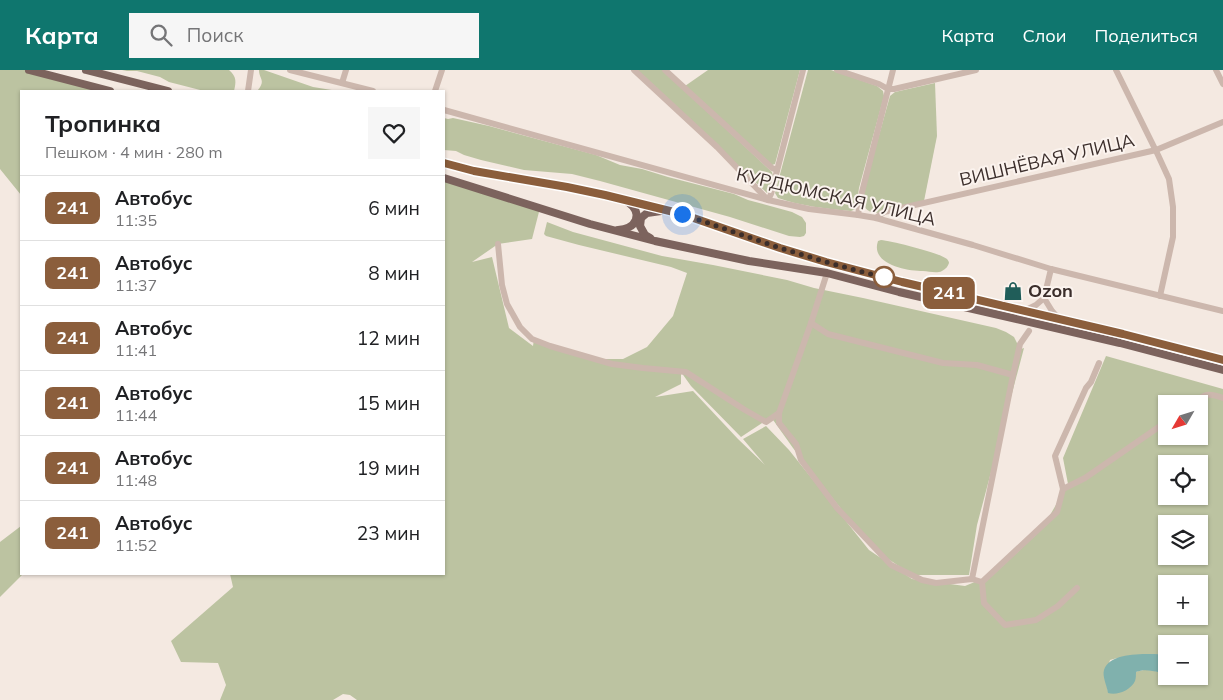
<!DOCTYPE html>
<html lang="ru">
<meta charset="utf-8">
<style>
:root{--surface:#fff;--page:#f6f6f6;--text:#202124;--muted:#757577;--line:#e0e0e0;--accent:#0f766e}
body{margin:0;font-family:Mulish,sans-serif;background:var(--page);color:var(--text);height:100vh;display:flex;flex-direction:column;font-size:19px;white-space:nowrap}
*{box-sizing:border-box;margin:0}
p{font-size:16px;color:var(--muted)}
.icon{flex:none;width:28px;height:28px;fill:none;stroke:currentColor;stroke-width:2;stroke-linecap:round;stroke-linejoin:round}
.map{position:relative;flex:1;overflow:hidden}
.panel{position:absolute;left:20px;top:20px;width:425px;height:485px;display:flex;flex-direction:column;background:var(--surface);border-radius:0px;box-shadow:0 1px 4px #0004}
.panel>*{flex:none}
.badge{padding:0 10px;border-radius:8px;font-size:18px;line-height:32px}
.needle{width:32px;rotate:231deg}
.buttons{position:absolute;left:1158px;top:325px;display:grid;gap:10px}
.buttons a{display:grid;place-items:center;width:50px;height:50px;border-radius:0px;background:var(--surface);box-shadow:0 1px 4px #0004;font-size:25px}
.you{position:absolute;width:25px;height:25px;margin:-12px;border:4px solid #fff;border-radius:50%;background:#1a73e8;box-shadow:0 0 0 8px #1a73e833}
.map>.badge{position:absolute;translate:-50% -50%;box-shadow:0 0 0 2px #fff}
.round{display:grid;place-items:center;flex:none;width:52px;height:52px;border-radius:0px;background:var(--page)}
.overview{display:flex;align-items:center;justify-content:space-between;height:85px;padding:0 25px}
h1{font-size:24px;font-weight:700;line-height:38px}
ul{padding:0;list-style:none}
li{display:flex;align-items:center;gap:15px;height:65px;padding:0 25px;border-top:1px solid var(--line)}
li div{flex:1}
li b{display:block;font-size:19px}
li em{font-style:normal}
li .badge{min-width:55px;font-weight:700;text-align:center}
header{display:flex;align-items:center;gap:30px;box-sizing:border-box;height:70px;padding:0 25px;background:var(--accent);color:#fff}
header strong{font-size:24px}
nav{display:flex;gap:28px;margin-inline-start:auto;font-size:18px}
.search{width:350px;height:45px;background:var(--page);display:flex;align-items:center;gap:12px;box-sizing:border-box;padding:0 18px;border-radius:0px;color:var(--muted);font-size:19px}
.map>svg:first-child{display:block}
.green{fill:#bcc3a1;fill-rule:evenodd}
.water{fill:#80b1ad}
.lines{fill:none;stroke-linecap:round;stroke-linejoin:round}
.minor{stroke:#ccb7ad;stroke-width:6}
.major{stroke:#7c635d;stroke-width:8}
.line-casing{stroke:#fff;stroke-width:11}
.line{stroke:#8b5e3c;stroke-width:8}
.walk{stroke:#3b2e2b;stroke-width:5;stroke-dasharray:0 9}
.stop-dot{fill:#fff;stroke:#8b5e3c;stroke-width:2.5}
.labels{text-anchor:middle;stroke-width:4;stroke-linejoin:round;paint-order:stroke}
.street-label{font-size:18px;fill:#3b2e2b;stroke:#fbf3ee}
.poi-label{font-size:18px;font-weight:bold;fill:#3b2e2b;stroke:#fbf3ee;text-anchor:start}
</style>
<header>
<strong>Карта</strong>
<div class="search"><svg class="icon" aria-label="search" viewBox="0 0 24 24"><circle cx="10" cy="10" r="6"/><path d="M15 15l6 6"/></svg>Поиск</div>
<nav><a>Карта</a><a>Слои</a><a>Поделиться</a></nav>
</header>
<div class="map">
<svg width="1223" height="630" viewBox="0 0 1223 630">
<rect width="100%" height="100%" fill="#f4e9e1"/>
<!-- green -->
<g class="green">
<polygon points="0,0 29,0 110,21 21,21 21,125 0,99"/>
<path d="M122 0H229C237 7 236 12 234 21H204L169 12 160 7 137 1H127Z"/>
<path d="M259 0H264L313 17 338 21H253L254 20H258C266 10 259 9 259 0Z"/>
<polygon points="637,0 663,0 772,102 773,106 767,123"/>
<polygon points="708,0 800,0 775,94 772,95 685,16"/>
<path d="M808 0H831L877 16 883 21 884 26 859 118 856 139 851 141C826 139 801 136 778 128L775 123Z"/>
<path d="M935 13 937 66 924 131 877 143C865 142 864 137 862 126L890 26 895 22Z"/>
<polygon points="444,48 448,49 453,48 489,56 596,85 620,95 642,99 668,107 734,124 748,130 792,142 802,147 806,153 806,163 804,166 800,167 789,166 730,147 600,111 572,104 524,100 481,90 464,85 456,81 444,80"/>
<path d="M444 109 540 138 532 169 498 174 472 192 492 187 509 258 533 276 534 269 598 289H623L647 277 673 246 687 203 671 197 579 175 546 166 544 164 547 152 573 162 662 186 713 195 787 210 814 218 863 228 996 258 1006 262 1014 267 1018 275V280L1024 278 977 455 969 505H912L872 478 793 378 771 347 741 367 691 316 681 302V314L655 327 693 321 738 369 765 395 743 369 766 356 789 380 869 480 912 509 965 516 994 504 1042 459 1068 414 1063 388 1106 286 1223 319V630H357L350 625 343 624 333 630H220L226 615 218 593 181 592 171 571 233 517 230 504H444ZM1166 334H1199V366H1166ZM1166 394H1199V426H1166ZM1166 454H1199V486H1166ZM1166 514H1199V546H1166ZM1166 574H1199V606H1166V604C1156 601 1146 598 1136 602V605L1108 621 1105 608 1110 590C1130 584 1146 586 1166 584Z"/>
<path d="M881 170C892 171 940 183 947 189 948 190 949 192 949 193 948 196 946 199 942 201 936 204 929 201 923 201 906 201 870 194 878 171Z"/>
<polygon points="21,456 21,504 23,504 0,527 0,472"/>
</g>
<!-- water -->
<path class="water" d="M1166 584V604C1156 602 1146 598 1136 602 1136 605 1136 608 1135 611 1131 620 1117 626 1108 623 1107 616 1102 606 1104 600 1111 580 1150 585 1166 584Z"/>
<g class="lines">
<!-- minor -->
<g class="minor">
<polyline points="290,0 373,21"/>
<polyline points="634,0 717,77 768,130 771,124 803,0"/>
<polyline points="665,0 772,98 777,100"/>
<polyline points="837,0 879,14 888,19 894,19 976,0"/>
<polyline points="1116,0 1158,85 1169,109 1173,137 1173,167 1160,226"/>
<polyline points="1216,0 1223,14"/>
<polyline points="342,13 346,0"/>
<polyline points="248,21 251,0"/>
<polyline points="435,21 442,0"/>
<polyline points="444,40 768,130 809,139 858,145 876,148 973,175 1051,199 1223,241"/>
<polyline points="858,145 861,126 893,0"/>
<polyline points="876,148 884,142 1156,80 1223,52"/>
<polyline points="498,174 502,215 507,234 520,257 532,269 550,276 612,294 643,298 686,302 745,340 766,352 779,343"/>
<polyline points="827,203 811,253 779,343 779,353 796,374 801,390 837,438 891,495 922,510 936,513 972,509 982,512"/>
<polyline points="1044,228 1052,241 1059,249"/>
<polyline points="1024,241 1036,235 1044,228 1051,199"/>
<polyline points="811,253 828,264 943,293 977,295 1013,305"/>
<path d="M1192 334C1205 324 1207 322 1223 328"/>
<polyline points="1063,419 1055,386 1086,318 1091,312 1099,293"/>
<polyline points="972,509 1013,305 1020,274 1029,261"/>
<polyline points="1077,518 1058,536 1036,550 1005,555 984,533 982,512 1057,442 1063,419 1085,408 1166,352"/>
</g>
<!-- major -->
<g class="major">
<polyline points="29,0 110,21"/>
<polyline points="86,0 168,21"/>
<polyline points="444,93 474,101 567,117 605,125 682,145 780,178 826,192 902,212 1160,273 1223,290"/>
<polyline points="444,108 590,154 655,171 749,191 827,203 899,222 1120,273 1223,300"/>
<path d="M618 160C636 159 644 144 628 132"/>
<polyline points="650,168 645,165 640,156 641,148 647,143 661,141"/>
</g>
</g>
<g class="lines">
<!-- line casing -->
<g class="line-casing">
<polyline id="line" points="444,93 474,101 567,117 605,125 682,144 780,178 826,192 902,212 1123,264 1223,290"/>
</g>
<!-- line -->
<use href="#line" class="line"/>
<!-- walk -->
<polyline class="walk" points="682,144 780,178 826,192 885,208 884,207"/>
</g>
<!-- icons -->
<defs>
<g id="shop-bare" transform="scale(1.5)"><path d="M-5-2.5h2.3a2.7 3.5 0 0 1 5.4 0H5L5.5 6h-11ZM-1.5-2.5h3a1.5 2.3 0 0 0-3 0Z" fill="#205d59" stroke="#fbf3ee" stroke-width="2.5" paint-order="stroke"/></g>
</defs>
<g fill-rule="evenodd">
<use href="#shop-bare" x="1013" y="221"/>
</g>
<!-- markers -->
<circle class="stop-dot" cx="884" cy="207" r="10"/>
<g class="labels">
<!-- street labels -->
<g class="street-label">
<text transform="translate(1047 90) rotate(-13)" y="6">ВИШНЁВАЯ УЛИЦА</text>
<text transform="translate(836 127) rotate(13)" y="6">КУРДЮМСКАЯ УЛИЦА</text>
</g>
<!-- poi labels -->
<g class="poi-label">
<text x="1028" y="227">Ozon</text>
</g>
</g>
</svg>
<div class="buttons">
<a><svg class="needle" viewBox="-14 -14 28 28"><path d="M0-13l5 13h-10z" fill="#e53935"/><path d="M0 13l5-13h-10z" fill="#757577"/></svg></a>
<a><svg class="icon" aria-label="locate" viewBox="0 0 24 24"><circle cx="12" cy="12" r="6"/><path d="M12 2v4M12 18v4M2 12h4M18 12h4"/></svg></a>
<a><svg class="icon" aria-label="layers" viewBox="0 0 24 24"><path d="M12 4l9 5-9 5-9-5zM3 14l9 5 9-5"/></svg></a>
<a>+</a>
<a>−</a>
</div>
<div class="you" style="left:682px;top:144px"></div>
<b class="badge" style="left:949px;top:223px;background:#8b5e3c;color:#fff">241</b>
<section class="panel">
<div class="overview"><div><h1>Тропинка</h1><p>Пешком · 4 мин · 280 m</p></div><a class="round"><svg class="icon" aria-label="heart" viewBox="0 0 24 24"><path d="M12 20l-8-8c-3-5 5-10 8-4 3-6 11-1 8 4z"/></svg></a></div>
<ul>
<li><span class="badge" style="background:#8b5e3c;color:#fff">241</span><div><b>Автобус</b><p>11:35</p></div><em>6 мин</em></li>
<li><span class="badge" style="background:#8b5e3c;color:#fff">241</span><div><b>Автобус</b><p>11:37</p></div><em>8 мин</em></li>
<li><span class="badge" style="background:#8b5e3c;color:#fff">241</span><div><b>Автобус</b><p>11:41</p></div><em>12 мин</em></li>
<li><span class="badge" style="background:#8b5e3c;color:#fff">241</span><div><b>Автобус</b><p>11:44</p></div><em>15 мин</em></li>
<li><span class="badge" style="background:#8b5e3c;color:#fff">241</span><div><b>Автобус</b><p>11:48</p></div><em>19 мин</em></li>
<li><span class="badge" style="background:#8b5e3c;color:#fff">241</span><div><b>Автобус</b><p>11:52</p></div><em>23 мин</em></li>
</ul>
</section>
</div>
